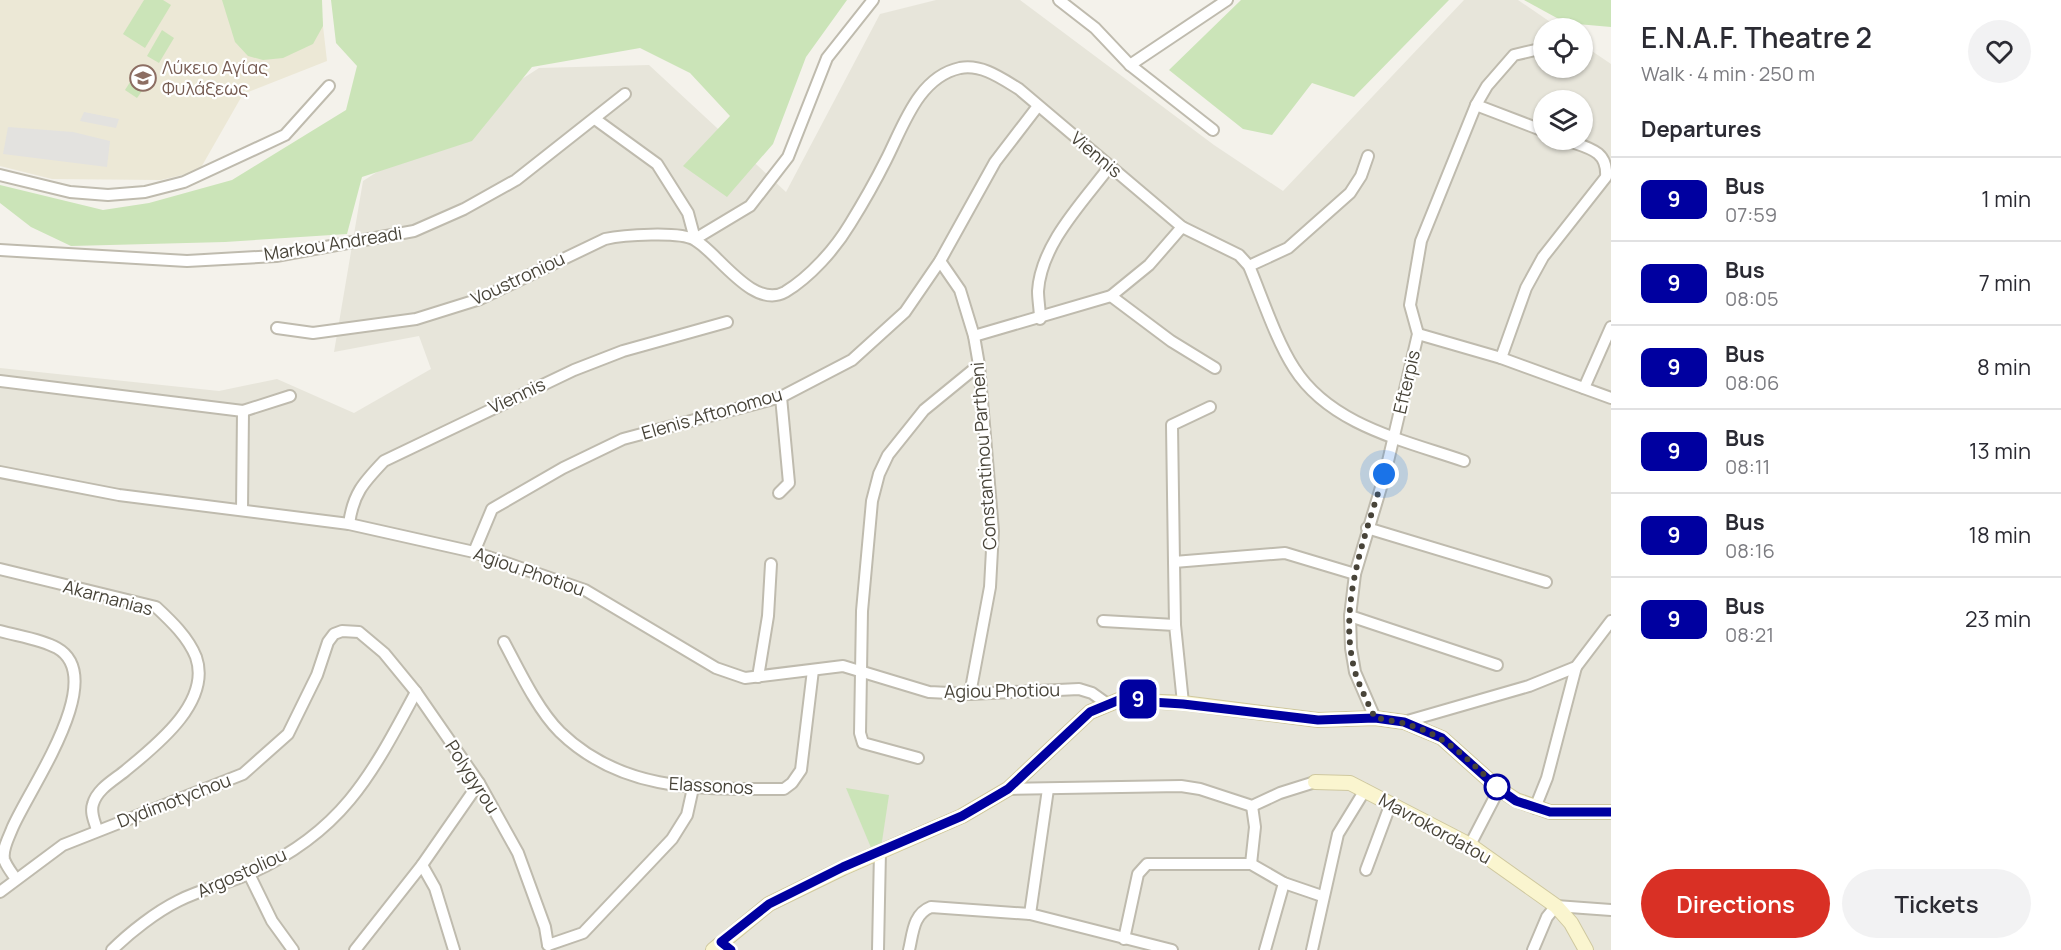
<!DOCTYPE html>
<meta charset="utf-8">
<style>
:root{--surface:#fff;--page:#f2f2f3;--text:#2b2b33;--muted:#7c7c81;--line:#e1e1e2;--accent:#d93025}
body{margin:0;font-family:Manrope,sans-serif;background:var(--page);color:var(--text);height:100vh;display:flex;flex-direction:column;font-size:22px;white-space:nowrap}
*{box-sizing:border-box;margin:0}
p{font-size:20px;color:var(--muted)}
.icon{flex:none;width:33px;height:33px;fill:none;stroke:currentColor;stroke-width:2;stroke-linecap:round;stroke-linejoin:round}
.map{position:relative;flex:1;overflow:hidden}
.side{display:flex;flex-direction:column;background:var(--surface);width:450px}
.side>*{flex:none}
.badge{padding:0 12px;border-radius:9px;font-size:21px;line-height:39px}
.buttons{position:absolute;left:1533px;top:18px;display:grid;gap:12px}
.buttons a{display:grid;place-items:center;width:60px;height:60px;border-radius:50%;background:var(--surface);box-shadow:0 2px 4px #0004;font-size:30px}
.you{position:absolute;width:30px;height:30px;margin:-15px;border:4px solid #fff;border-radius:50%;background:#1a73e8;box-shadow:0 0 0 9px #1a73e833}
.map>.badge{position:absolute;translate:-50% -50%;box-shadow:0 0 0 3px #fff}
h2{padding:0 30px;font-size:22px;line-height:54px}
.round{display:grid;place-items:center;flex:none;width:63px;height:63px;border-radius:32px;background:var(--page)}
.head{display:flex;align-items:center;justify-content:space-between;height:102px;padding:0 30px}
h1{font-size:28px;font-weight:600;line-height:45px}
.button{display:flex;gap:12px;margin-top:auto;padding:12px 30px}
.button a{flex:1;height:69px;border-radius:36px;background:var(--accent);color:#fff;font-size:24px;font-weight:600;line-height:69px;text-align:center}
.button a+a{background:var(--page);color:var(--text)}
ul{padding:0;list-style:none}
li{display:flex;align-items:center;gap:18px;height:84px;padding:0 30px;border-top:2px solid var(--line)}
li div{flex:1}
li b{display:block;font-size:22px}
li em{font-style:normal}
li .badge{min-width:66px;font-weight:700;text-align:center}
main{display:flex;flex:1;min-height:0}
.map>svg:first-child{display:block}
.residential{fill:#e7e5da;fill-rule:evenodd}
.education{fill:#ece8d6}
.green{fill:#cbe4b8}
.parking{fill:#e3e2df}
.lines{fill:none;stroke-linecap:round;stroke-linejoin:round}
.street-casing{stroke:#bfbbae;stroke-width:14}
.secondary-casing{stroke:#cfc89f;stroke-width:16}
.street{stroke:#fff;stroke-width:10}
.secondary{stroke:#faf5cf;stroke-width:14}
.line-casing{stroke:#fff;stroke-width:14}
.line{stroke:#0000a0;stroke-width:9}
.walk{stroke:#484439;stroke-width:6;stroke-dasharray:0 10.8}
.stop-dot{fill:#fff;stroke:#0000a0;stroke-width:3}
.labels{text-anchor:middle;stroke-width:4.5;stroke-linejoin:round;paint-order:stroke}
.education-label{font-size:18px;fill:#785e54;stroke:#fff;text-anchor:start}
.street-label{font-size:18px;fill:#484439;stroke:#fff}
</style>
<main>
<div class="map">
<svg width="1611" height="950" viewBox="0 0 1611 950">
<rect width="100%" height="100%" fill="#f4f2eb"/>
<!-- residential -->
<path class="residential" d="M936 0H1020L1214 145 1283 191 1464 0H1518L1559 28H1544V68H1582L1583 45 1611 64V950H0V368L219 391 277 379 354 413 431 369 419 336 334 352 363 181 539 68 649 65 786 192 880 14ZM1544 100H1582V140H1544Z"/>
<!-- education -->
<polygon class="education" points="0,0 320,0 327,61 243,94 199,171 161,180 52,179 0,166"/>
<!-- green -->
<g class="green">
<polygon points="144,0 163,0 171,5 145,48 123,34"/>
<polygon points="222,0 322,0 323,26 313,44 283,58 263,60 248,56 235,42"/>
<polygon points="331,0 847,0 806,57 773,144 727,197 683,166 730,116 690,73 640,48 532,67 472,141 362,177 347,234 225,242 71,246 31,227 0,203 0,185 103,210 149,203 232,180 346,110 357,66 336,43"/>
<polygon points="1241,0 1449,0 1354,97 1312,83 1272,135 1243,129 1169,70"/>
<polygon points="1524,0 1611,0 1611,27 1566,23"/>
<polygon points="162,30 174,38 159,63 147,56"/>
<polygon points="141,65 154,74 137,98 125,90"/>
<polygon points="846,788 889,795 881,848 872,850"/>
</g>
<!-- parking -->
<g class="parking">
<polygon points="84,112 119,119 116,128 80,121"/>
<polygon points="8,127 73,132 110,141 107,167 3,154"/>
</g>
<g class="lines">
<!-- street casing -->
<g class="street-casing">
<g id="street">
<polyline points="1059,0 1095,28 1130,65 1213,130"/>
<polyline points="1130,65 1227,0"/>
<polyline points="1476,105 1544,131"/>
<polyline points="595,119 657,164 688,213 695,239"/>
<polyline points="0,175 70,192 108,195 145,192 184,182 285,135 329,86"/>
<polyline points="695,239 750,206 788,157 827,58 873,0"/>
<polyline points="0,250 187,261 276,256 414,231 464,209 516,180 625,94"/>
<polyline points="940,261 960,290 974,336 979,365 993,531 990,587 970,694"/>
<polyline points="1249,266 1288,248 1350,193 1361,176 1368,156"/>
<polyline points="1111,296 1171,341 1215,368"/>
<path d="M1040 319C1040 310 1038 300 1038 291 1041 244 1083 202 1110 166"/>
<path d="M277 328 313 333 416 319 480 299 605 239C623 235 680 231 695 240 717 252 753 310 785 292 810 277 835 249 850 224 863 203 875 182 886 160 903 127 918 77 960 68 982 64 1001 78 1019 89L1182 227 1239 255 1249 266C1262 297 1276 340 1294 368 1330 425 1403 440 1464 461"/>
<polyline points="1418,334 1501,358 1611,398"/>
<polyline points="974,336 1111,296 1149,265 1182,227"/>
<path d="M1501 358 1526 288 1543 257 1606 177C1608 150 1588 148 1566 140"/>
<polyline points="0,381 243,411 242,510"/>
<polyline points="1584,388 1611,327"/>
<polyline points="1210,407 1172,425 1174,562 1285,553 1355,574"/>
<polyline points="243,411 290,396"/>
<polyline points="0,472 119,495 349,524 474,552 585,590 716,668 745,678 843,666 929,692 970,694 1079,689 1092,693 1106,703"/>
<polyline points="779,493 789,483 781,397"/>
<path d="M349 524C353 494 363 483 384 461L574 370 623 351 727 322"/>
<polyline points="1367,528 1546,582"/>
<polyline points="474,552 492,509 563,468 623,439 781,397 852,360 905,312 940,261 995,162 1038,106"/>
<polyline points="1174,562 1175,625"/>
<path d="M0 569 156 607C171 621 188 637 196 657 212 703 154 747 125 771 114 780 97 789 93 804 90 813 95 822 97 830"/>
<polyline points="1350,616 1497,665"/>
<polyline points="1103,621 1175,625 1183,703"/>
<path d="M0 631C18 636 41 639 57 648 110 678 28 790 12 829 9 837 2 849 4 859 6 866 12 873 16 879"/>
<path d="M504 642C519 670 537 709 560 732 623 793 703 789 784 789L792 783 801 770 813 670"/>
<polyline points="758,677 768,616 771,564"/>
<polyline points="1375,718 1355,672 1351,648 1350,616 1355,574 1385,474 1418,334 1410,305 1421,241 1476,105 1487,86 1514,55 1544,48"/>
<polyline points="1404,722 1529,686 1576,667 1611,621"/>
<polyline points="918,758 863,743 860,733 862,611 872,501 879,474 888,455 924,410 979,365"/>
<polyline points="1008,789 1181,786 1200,789 1252,806 1280,793 1315,782"/>
<polyline points="1535,808 1547,778 1576,667"/>
<polyline points="1470,845 1499,789"/>
<polyline points="1251,864 1255,827 1252,806"/>
<polyline points="422,865 435,888 454,950"/>
<polyline points="1366,870 1391,803"/>
<polyline points="249,874 272,921 293,950"/>
<polyline points="0,892 63,845 243,774 288,734 317,675 328,642 334,634 342,631 359,632 384,653 416,692 479,783 518,853 545,927 548,945"/>
<polyline points="1030,914 1048,789"/>
<polyline points="1124,939 1138,874 1147,864 1251,864 1284,883 1322,896"/>
<polyline points="548,945 583,933 672,839 687,815 693,788"/>
<path d="M112 950C130 932 156 912 178 901 201 889 227 884 251 873 342 832 371 776 416 692"/>
<polyline points="355,950 422,865 479,783"/>
<polyline points="878,950 880,851"/>
<path d="M909 950C913 933 913 914 931 907L1030 914 1172 950"/>
<polyline points="1265,950 1284,883"/>
<polyline points="1312,950 1338,834 1365,790"/>
<polyline points="1533,950 1547,917 1556,906 1611,910"/>
</g>
</g>
<!-- secondary casing -->
<g class="secondary-casing">
<g id="secondary">
<polyline points="1315,782 1350,783 1470,845 1556,906 1571,923 1586,950"/>
<polyline points="713,950 769,904 843,868 962,816 1008,789 1090,712 1119,700 1183,703 1318,720 1375,718 1404,722 1442,738 1499,789 1516,800 1550,812 1611,812"/>
</g>
</g>
<!-- street -->
<use href="#street" class="street"/>
<!-- secondary -->
<use href="#secondary" class="secondary"/>
</g>
<g class="lines">
<!-- line casing -->
<g class="line-casing">
<polyline id="line" points="731,950 721,942 769,904 843,867 962,816 1008,789 1090,712 1119,700 1183,704 1318,720 1375,718 1404,722 1442,738 1499,789 1516,801 1550,812 1611,812"/>
</g>
<!-- line -->
<use href="#line" class="line"/>
<!-- walk -->
<path class="walk" d="M1384 474C1365 537 1337 605 1355 672 1360 688 1368 703 1375 718 1437 726 1456 748 1499 789L1497 787"/>
</g>
<!-- icons -->
<defs>
<g id="school-ring" transform="scale(1.35)"><circle r="9.5" fill="#fff" stroke="#8d6e63" stroke-width="1.5"/><path d="M0-5L7-2L0 1L-7-2ZM-4 1L0 2.5L4 1V4Q0 6-4 4Z" fill="#8d6e63"/></g>
</defs>
<g fill-rule="evenodd">
<use href="#school-ring" x="143" y="78"/>
</g>
<!-- markers -->
<circle class="stop-dot" cx="1497" cy="787" r="12"/>
<g class="labels">
<!-- education labels -->
<g class="education-label">
<text x="162" y="74">Λύκειο Αγίας<tspan x="162" dy="21">Φυλάξεως</tspan></text>
</g>
<!-- street labels -->
<g class="street-label">
<text transform="translate(1096 155) rotate(40)" y="6">Viennis</text>
<text transform="translate(333 244) rotate(-9)" y="6">Markou Andreadi</text>
<text transform="translate(518 279) rotate(-25)" y="6">Voustroniou</text>
<text transform="translate(1407 382) rotate(-77)" y="6">Efterpis</text>
<text transform="translate(517 396) rotate(-25)" y="6">Viennis</text>
<text transform="translate(712 414) rotate(-16)" y="6">Elenis Aftonomou</text>
<text transform="translate(984 456) rotate(-94)" y="6">Constantinou Partheni</text>
<text transform="translate(529 572) rotate(19)" y="6">Agiou Photiou</text>
<text transform="translate(108 598) rotate(15)" y="6">Akarnanias</text>
<text transform="translate(1002 691) rotate(-1)" y="6">Agiou Photiou</text>
<text transform="translate(472 777) rotate(57)" y="6">Polygyrou</text>
<text transform="translate(711 786) rotate(3)" y="6">Elassonos</text>
<text transform="translate(174 801) rotate(-21)" y="6">Dydimotychou</text>
<text transform="translate(1435 829) rotate(29)" y="6">Mavrokordatou</text>
<text transform="translate(242 873) rotate(-24)" y="6">Argostoliou</text>
</g>
</g>
</svg>
<div class="buttons">
<a><svg class="icon" aria-label="locate" viewBox="0 0 24 24"><circle cx="12" cy="12" r="6"/><path d="M12 2v4M12 18v4M2 12h4M18 12h4"/></svg></a>
<a><svg class="icon" aria-label="layers" viewBox="0 0 24 24"><path d="M12 4l9 5-9 5-9-5zM3 14l9 5 9-5"/></svg></a>
</div>
<div class="you" style="left:1384px;top:474px"></div>
<b class="badge" style="left:1138px;top:699px;background:#0000a0;color:#fff">9</b>
</div>
<section class="side">
<div class="head"><div><h1>E.N.A.F. Theatre 2</h1><p>Walk · 4 min · 250 m</p></div><a class="round"><svg class="icon" aria-label="heart" viewBox="0 0 24 24"><path d="M12 20l-8-8c-3-5 5-10 8-4 3-6 11-1 8 4z"/></svg></a></div>
<h2>Departures</h2>
<ul>
<li><span class="badge" style="background:#0000a0;color:#fff">9</span><div><b>Bus</b><p>07:59</p></div><em>1 min</em></li>
<li><span class="badge" style="background:#0000a0;color:#fff">9</span><div><b>Bus</b><p>08:05</p></div><em>7 min</em></li>
<li><span class="badge" style="background:#0000a0;color:#fff">9</span><div><b>Bus</b><p>08:06</p></div><em>8 min</em></li>
<li><span class="badge" style="background:#0000a0;color:#fff">9</span><div><b>Bus</b><p>08:11</p></div><em>13 min</em></li>
<li><span class="badge" style="background:#0000a0;color:#fff">9</span><div><b>Bus</b><p>08:16</p></div><em>18 min</em></li>
<li><span class="badge" style="background:#0000a0;color:#fff">9</span><div><b>Bus</b><p>08:21</p></div><em>23 min</em></li>
</ul>
<div class="button"><a>Directions</a><a>Tickets</a></div>
</section>
</main>
